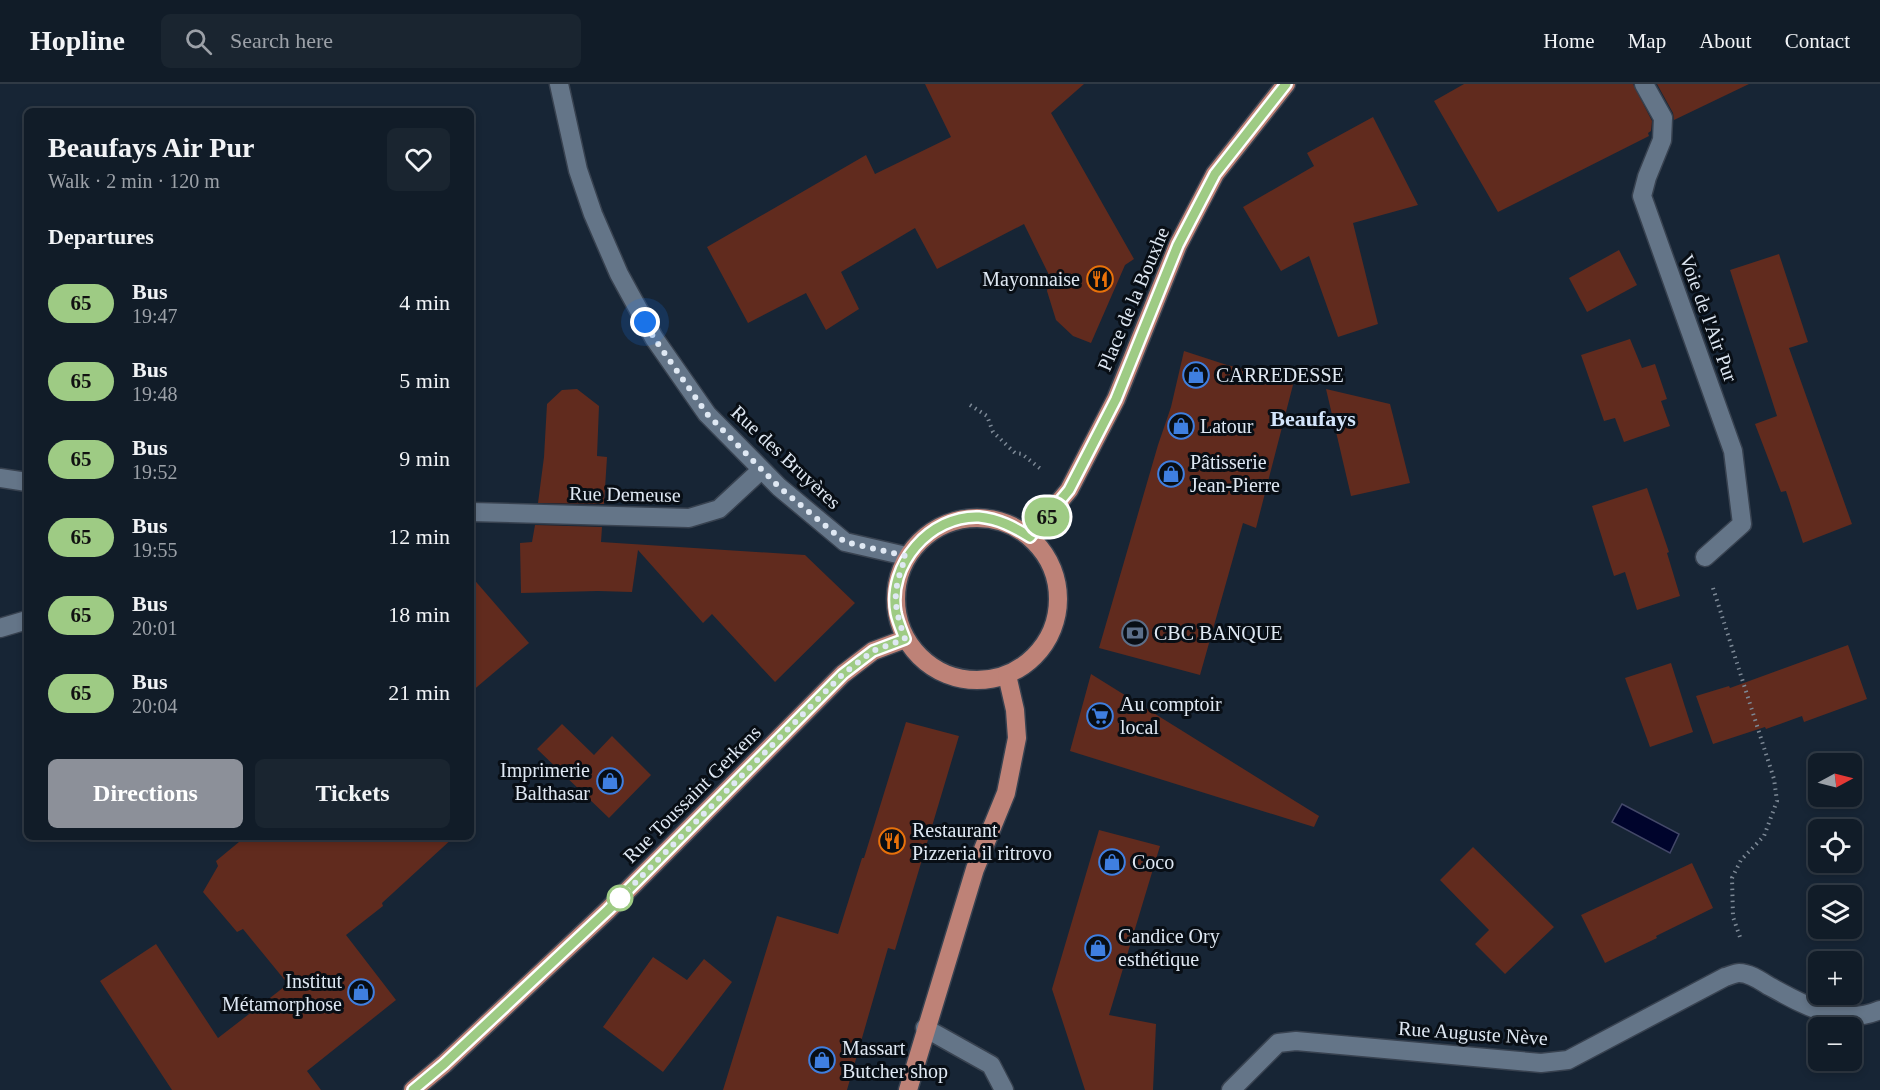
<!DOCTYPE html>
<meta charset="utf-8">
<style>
:root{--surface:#111c28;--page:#1a2530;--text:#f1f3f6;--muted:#9ca1a8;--line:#303a45;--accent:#8c9099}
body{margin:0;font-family:"Times New Roman",serif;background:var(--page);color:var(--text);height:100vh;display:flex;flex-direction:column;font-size:22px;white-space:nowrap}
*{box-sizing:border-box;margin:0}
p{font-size:20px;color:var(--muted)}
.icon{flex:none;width:33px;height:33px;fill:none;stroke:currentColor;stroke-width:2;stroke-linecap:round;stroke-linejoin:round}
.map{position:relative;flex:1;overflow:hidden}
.sheet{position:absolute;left:24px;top:24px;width:450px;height:732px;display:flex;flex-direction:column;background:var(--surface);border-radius:9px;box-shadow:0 3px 9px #0003,0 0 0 2px var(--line)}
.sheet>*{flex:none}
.badge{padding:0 12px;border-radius:20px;font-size:21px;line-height:39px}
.needle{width:39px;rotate:83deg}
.tools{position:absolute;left:1808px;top:669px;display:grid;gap:12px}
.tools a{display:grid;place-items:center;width:54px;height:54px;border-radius:9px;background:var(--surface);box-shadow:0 3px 9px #0003,0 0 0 2px var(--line);font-size:30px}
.you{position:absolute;width:30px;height:30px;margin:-15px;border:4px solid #fff;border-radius:50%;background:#1a73e8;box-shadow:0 0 0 9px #1a73e833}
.map>.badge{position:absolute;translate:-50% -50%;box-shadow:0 0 0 3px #fff}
h2{padding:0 24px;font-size:22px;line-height:54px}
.round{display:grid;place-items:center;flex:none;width:63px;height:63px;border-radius:9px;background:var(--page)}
.overview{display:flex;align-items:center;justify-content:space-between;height:102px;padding:0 24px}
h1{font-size:28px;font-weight:700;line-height:45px}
.cta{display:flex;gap:12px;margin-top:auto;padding:12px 24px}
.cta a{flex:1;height:69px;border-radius:9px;background:var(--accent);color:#fff;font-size:24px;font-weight:700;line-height:69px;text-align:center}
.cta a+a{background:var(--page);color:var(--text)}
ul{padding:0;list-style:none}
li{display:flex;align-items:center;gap:18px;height:78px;padding:0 24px}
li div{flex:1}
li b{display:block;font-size:22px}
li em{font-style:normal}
li .badge{min-width:66px;font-weight:700;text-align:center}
header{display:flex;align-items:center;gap:36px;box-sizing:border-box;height:84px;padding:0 30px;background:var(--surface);border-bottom:2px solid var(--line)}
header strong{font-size:28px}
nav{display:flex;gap:33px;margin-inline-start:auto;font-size:21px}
.search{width:420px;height:54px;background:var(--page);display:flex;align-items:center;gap:15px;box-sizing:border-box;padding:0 21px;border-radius:9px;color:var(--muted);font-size:22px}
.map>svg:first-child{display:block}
.water{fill:#00042c;stroke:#434868;stroke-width:1.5}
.building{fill:#612b1e}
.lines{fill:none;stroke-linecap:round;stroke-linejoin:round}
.minor-casing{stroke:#384250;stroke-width:21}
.major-casing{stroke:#384250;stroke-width:21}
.path{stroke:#7d8996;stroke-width:4;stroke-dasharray:1.5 4.5;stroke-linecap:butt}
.minor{stroke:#647588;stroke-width:18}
.major{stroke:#be8277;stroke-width:18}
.line-casing{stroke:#fff;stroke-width:14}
.line{stroke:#9ecb84;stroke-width:9}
.walk{stroke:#dfe8f3;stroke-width:6;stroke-dasharray:0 10.8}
.stop-dot{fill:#fff;stroke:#9ecb84;stroke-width:3}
.labels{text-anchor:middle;stroke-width:6;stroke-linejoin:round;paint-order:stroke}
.poi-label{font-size:20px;fill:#dfe8f3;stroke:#080e15;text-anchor:start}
.street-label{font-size:20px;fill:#dfe8f3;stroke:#080e15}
.quarter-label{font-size:22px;font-weight:bold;fill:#d3e5fb;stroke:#080e15}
</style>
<header>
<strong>Hopline</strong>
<div class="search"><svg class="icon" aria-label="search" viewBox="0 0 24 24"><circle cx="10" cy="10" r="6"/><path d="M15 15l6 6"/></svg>Search here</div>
<nav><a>Home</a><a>Map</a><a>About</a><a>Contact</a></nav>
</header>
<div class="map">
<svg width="1880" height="1006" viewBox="0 0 1880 1006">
<rect width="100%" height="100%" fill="#172535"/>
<!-- water -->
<polygon class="water" points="1622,720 1679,750 1670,769 1612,738"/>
<!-- building -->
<g class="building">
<polygon points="925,0 1084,0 1051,29 1134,175 1125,181 1091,259 1073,252 1056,236 1047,207 1050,193 1024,140 937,185 915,144 841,188 859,225 826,246 806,209 748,239 707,163 866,71 875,90 951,53"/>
<polygon points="1464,0 1633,0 1652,37 1651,47 1648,49 1649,52 1498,128 1434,17"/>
<polygon points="1657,0 1749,0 1674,36 1673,29"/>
<polygon points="1373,33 1418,121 1353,139 1378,240 1338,253 1309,172 1281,187 1243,123 1314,82 1307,69"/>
<polygon points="1619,166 1637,201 1587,228 1569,194"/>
<polygon points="1779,170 1808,258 1789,264 1852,440 1803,459 1786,407 1781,408 1755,340 1777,332 1730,186"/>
<polygon points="1630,255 1642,284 1655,280 1667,315 1661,317 1670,342 1624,358 1615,334 1604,337 1581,271"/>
<polygon points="1184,267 1227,281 1294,297 1256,444 1243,439 1200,591 1099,564 1158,361 1171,323"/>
<polygon points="577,305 599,322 597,372 607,373 604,420 538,419 544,373 547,320 562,306"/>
<polygon points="1326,305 1390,320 1410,399 1351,412"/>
<polygon points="1647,404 1669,468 1667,469 1680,512 1637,526 1625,488 1614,492 1592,422"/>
<polygon points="535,441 602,443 601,458 805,471 855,519 775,598 712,530 703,539 638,466 632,508 598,507 521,509 520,459 532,458"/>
<polygon points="471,492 529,559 471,608"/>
<polygon points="1848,561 1867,615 1804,638 1802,632 1766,645 1765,643 1713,660 1696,612 1729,602 1730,604"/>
<polygon points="1671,579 1693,648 1650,663 1625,594"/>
<polygon points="1091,590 1319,732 1314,743 1070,667"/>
<polygon points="906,638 959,652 895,866 888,864 847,1006 723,1006 777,832 838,850 862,774 864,774"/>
<polygon points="562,640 594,671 612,652 651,691 609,734 537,665"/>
<polygon points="1099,746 1160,762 1109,931 1156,940 1153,1006 1085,1006 1052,905"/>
<polygon points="245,753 454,753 382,819 383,822 346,851 396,916 307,987 321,1006 172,1006 100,897 156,860 218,954 288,900 243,845 237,848 203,808 218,782 216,777"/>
<polygon points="1473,763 1554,843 1505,890 1475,860 1489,846 1440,796"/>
<polygon points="1692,779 1713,824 1656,852 1657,854 1605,879 1581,831"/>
<polygon points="653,873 687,896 704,875 732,898 663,988 603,943"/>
</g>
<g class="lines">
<!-- minor casing -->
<g class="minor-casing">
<g id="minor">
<polyline points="559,0 578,86 593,130 619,190 654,254 707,330 779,403 845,458 906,472"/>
<polyline points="1644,0 1663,34 1662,56 1647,93 1642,112 1733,367 1742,440 1705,473"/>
<polyline points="0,394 27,398"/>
<polyline points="471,428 689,434 719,425 761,386"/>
<polyline points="0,544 27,536"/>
<polyline points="925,944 991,981 1004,1006"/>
<path d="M1231 1006 1278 959 1296 957 1541 979 1568 976 1725 893C1729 892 1735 889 1739 889 1750 889 1761 897 1769 902 1804 921 1840 943 1880 926"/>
</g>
</g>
<!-- major casing -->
<g class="major-casing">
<g id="major">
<circle cx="977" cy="515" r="81"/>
<polyline points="1030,453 1069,406 1116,315 1178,161 1215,90 1286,0"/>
<polyline points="413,1006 444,980 608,826 843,590 873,567 905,555"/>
<polyline points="908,1006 975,785 1006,709 1017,654 1015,626 1007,591"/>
</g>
</g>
<!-- path -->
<g class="path">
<polyline points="970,321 987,332 993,348 1015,369 1022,370 1042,386"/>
<polyline points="1713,504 1774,695 1777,717 1764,752 1741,776 1732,794 1733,833 1741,856"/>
</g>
<!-- minor -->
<use href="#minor" class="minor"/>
<!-- major -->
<use href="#major" class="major"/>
</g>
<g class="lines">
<!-- line casing -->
<g class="line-casing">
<path id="line" d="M413 1006 444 980 608 826 843 590 873 567 905 555C902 547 898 538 896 529 887 481 930 431 979 433 999 435 1014 443 1030 453L1069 406 1116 315 1178 161 1215 90 1286 0"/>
</g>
<!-- line -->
<use href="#line" class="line"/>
<!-- walk -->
<path class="walk" d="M620 814 843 590 873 567 905 555C893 519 892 509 906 472L845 458 779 403 707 330 654 254 645 238"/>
</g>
<!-- icons -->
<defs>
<g id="restaurant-ring" transform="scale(1.35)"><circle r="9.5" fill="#080e15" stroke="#e8710a" stroke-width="1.5"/><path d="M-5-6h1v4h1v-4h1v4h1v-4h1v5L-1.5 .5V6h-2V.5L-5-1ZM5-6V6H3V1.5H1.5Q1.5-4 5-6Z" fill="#e8710a"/></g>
<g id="shop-ring" transform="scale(1.35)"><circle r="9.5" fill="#080e15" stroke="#3f7fe0" stroke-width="1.5"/><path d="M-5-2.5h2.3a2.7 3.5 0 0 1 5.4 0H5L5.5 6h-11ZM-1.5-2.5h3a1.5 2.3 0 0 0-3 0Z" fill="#3f7fe0"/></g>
<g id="bank-ring" transform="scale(1.35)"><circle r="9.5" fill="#080e15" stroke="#5c6f8a" stroke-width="1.5"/><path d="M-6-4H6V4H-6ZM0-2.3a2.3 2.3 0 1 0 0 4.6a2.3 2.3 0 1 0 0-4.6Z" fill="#5c6f8a"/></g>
<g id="supermarket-ring" transform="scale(1.35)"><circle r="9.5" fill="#080e15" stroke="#3f7fe0" stroke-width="1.5"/><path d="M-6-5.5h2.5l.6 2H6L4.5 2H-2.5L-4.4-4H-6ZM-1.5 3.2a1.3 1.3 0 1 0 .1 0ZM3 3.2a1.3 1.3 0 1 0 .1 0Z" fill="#3f7fe0"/></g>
</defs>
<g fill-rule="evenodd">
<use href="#restaurant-ring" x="1100" y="195"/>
<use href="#shop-ring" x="1196" y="291"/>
<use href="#shop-ring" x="1181" y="342"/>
<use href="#shop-ring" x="1171" y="390"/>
<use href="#bank-ring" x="1135" y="549"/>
<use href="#supermarket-ring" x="1100" y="632"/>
<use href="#shop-ring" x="610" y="697"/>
<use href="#restaurant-ring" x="892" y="757"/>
<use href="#shop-ring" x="1112" y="778"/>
<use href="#shop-ring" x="1098" y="864"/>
<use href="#shop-ring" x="361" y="908"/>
<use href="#shop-ring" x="822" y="976"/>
</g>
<!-- markers -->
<circle class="stop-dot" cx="620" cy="814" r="12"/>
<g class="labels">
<!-- poi labels -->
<g class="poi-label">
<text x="1080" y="202" text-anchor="end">Mayonnaise</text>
<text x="1216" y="298">CARREDESSE</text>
<text x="1200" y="349">Latour</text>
<text x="1190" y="385">Pâtisserie<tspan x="1190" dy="23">Jean-Pierre</tspan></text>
<text x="1154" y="556">CBC BANQUE</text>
<text x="1120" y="627">Au comptoir<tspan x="1120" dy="23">local</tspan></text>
<text x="590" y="693" text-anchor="end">Imprimerie<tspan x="590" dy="23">Balthasar</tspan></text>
<text x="912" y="753">Restaurant<tspan x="912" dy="23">Pizzeria il ritrovo</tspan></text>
<text x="1132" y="785">Coco</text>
<text x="1118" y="859">Candice Ory<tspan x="1118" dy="23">esthétique</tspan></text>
<text x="342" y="904" text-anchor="end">Institut<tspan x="342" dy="23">Métamorphose</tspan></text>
<text x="842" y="971">Massart<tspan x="842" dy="23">Butcher shop</tspan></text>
</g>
<!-- street labels -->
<g class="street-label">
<text transform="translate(1133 215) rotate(-67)" y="7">Place de la Bouxhe</text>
<text transform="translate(1709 234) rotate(70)" y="7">Voie de l'Air Pur</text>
<text transform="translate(786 373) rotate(43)" y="7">Rue des Bruyères</text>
<text transform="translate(625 410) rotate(1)" y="7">Rue Demeuse</text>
<text transform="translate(692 710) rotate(-45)" y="7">Rue Toussaint Gerkens</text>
<text transform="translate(1473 949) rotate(4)" y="7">Rue Auguste Nève</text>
</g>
<!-- quarter labels -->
<g class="quarter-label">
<text x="1313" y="342">Beaufays</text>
</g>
</g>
</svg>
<div class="tools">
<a><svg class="needle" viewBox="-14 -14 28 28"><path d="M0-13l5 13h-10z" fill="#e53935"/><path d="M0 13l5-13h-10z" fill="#9ca1a8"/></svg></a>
<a><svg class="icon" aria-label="locate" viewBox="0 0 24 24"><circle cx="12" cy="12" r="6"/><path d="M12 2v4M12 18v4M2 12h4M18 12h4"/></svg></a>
<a><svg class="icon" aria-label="layers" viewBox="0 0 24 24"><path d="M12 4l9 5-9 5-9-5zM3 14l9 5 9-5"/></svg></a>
<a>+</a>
<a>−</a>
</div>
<div class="you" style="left:645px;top:238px"></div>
<b class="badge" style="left:1047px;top:433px;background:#9ecb84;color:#111">65</b>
<section class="sheet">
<div class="overview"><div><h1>Beaufays Air Pur</h1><p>Walk · 2 min · 120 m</p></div><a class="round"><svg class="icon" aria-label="heart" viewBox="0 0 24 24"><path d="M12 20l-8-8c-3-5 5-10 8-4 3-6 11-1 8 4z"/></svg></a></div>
<h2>Departures</h2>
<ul>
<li><span class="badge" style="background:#9ecb84;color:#111">65</span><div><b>Bus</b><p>19:47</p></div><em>4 min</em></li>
<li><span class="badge" style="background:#9ecb84;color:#111">65</span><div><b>Bus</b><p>19:48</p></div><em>5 min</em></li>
<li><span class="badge" style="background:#9ecb84;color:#111">65</span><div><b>Bus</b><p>19:52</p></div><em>9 min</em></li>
<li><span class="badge" style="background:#9ecb84;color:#111">65</span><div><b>Bus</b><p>19:55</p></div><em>12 min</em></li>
<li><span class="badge" style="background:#9ecb84;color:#111">65</span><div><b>Bus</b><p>20:01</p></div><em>18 min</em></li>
<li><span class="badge" style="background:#9ecb84;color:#111">65</span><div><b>Bus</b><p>20:04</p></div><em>21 min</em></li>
</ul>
<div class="cta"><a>Directions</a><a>Tickets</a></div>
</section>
</div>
